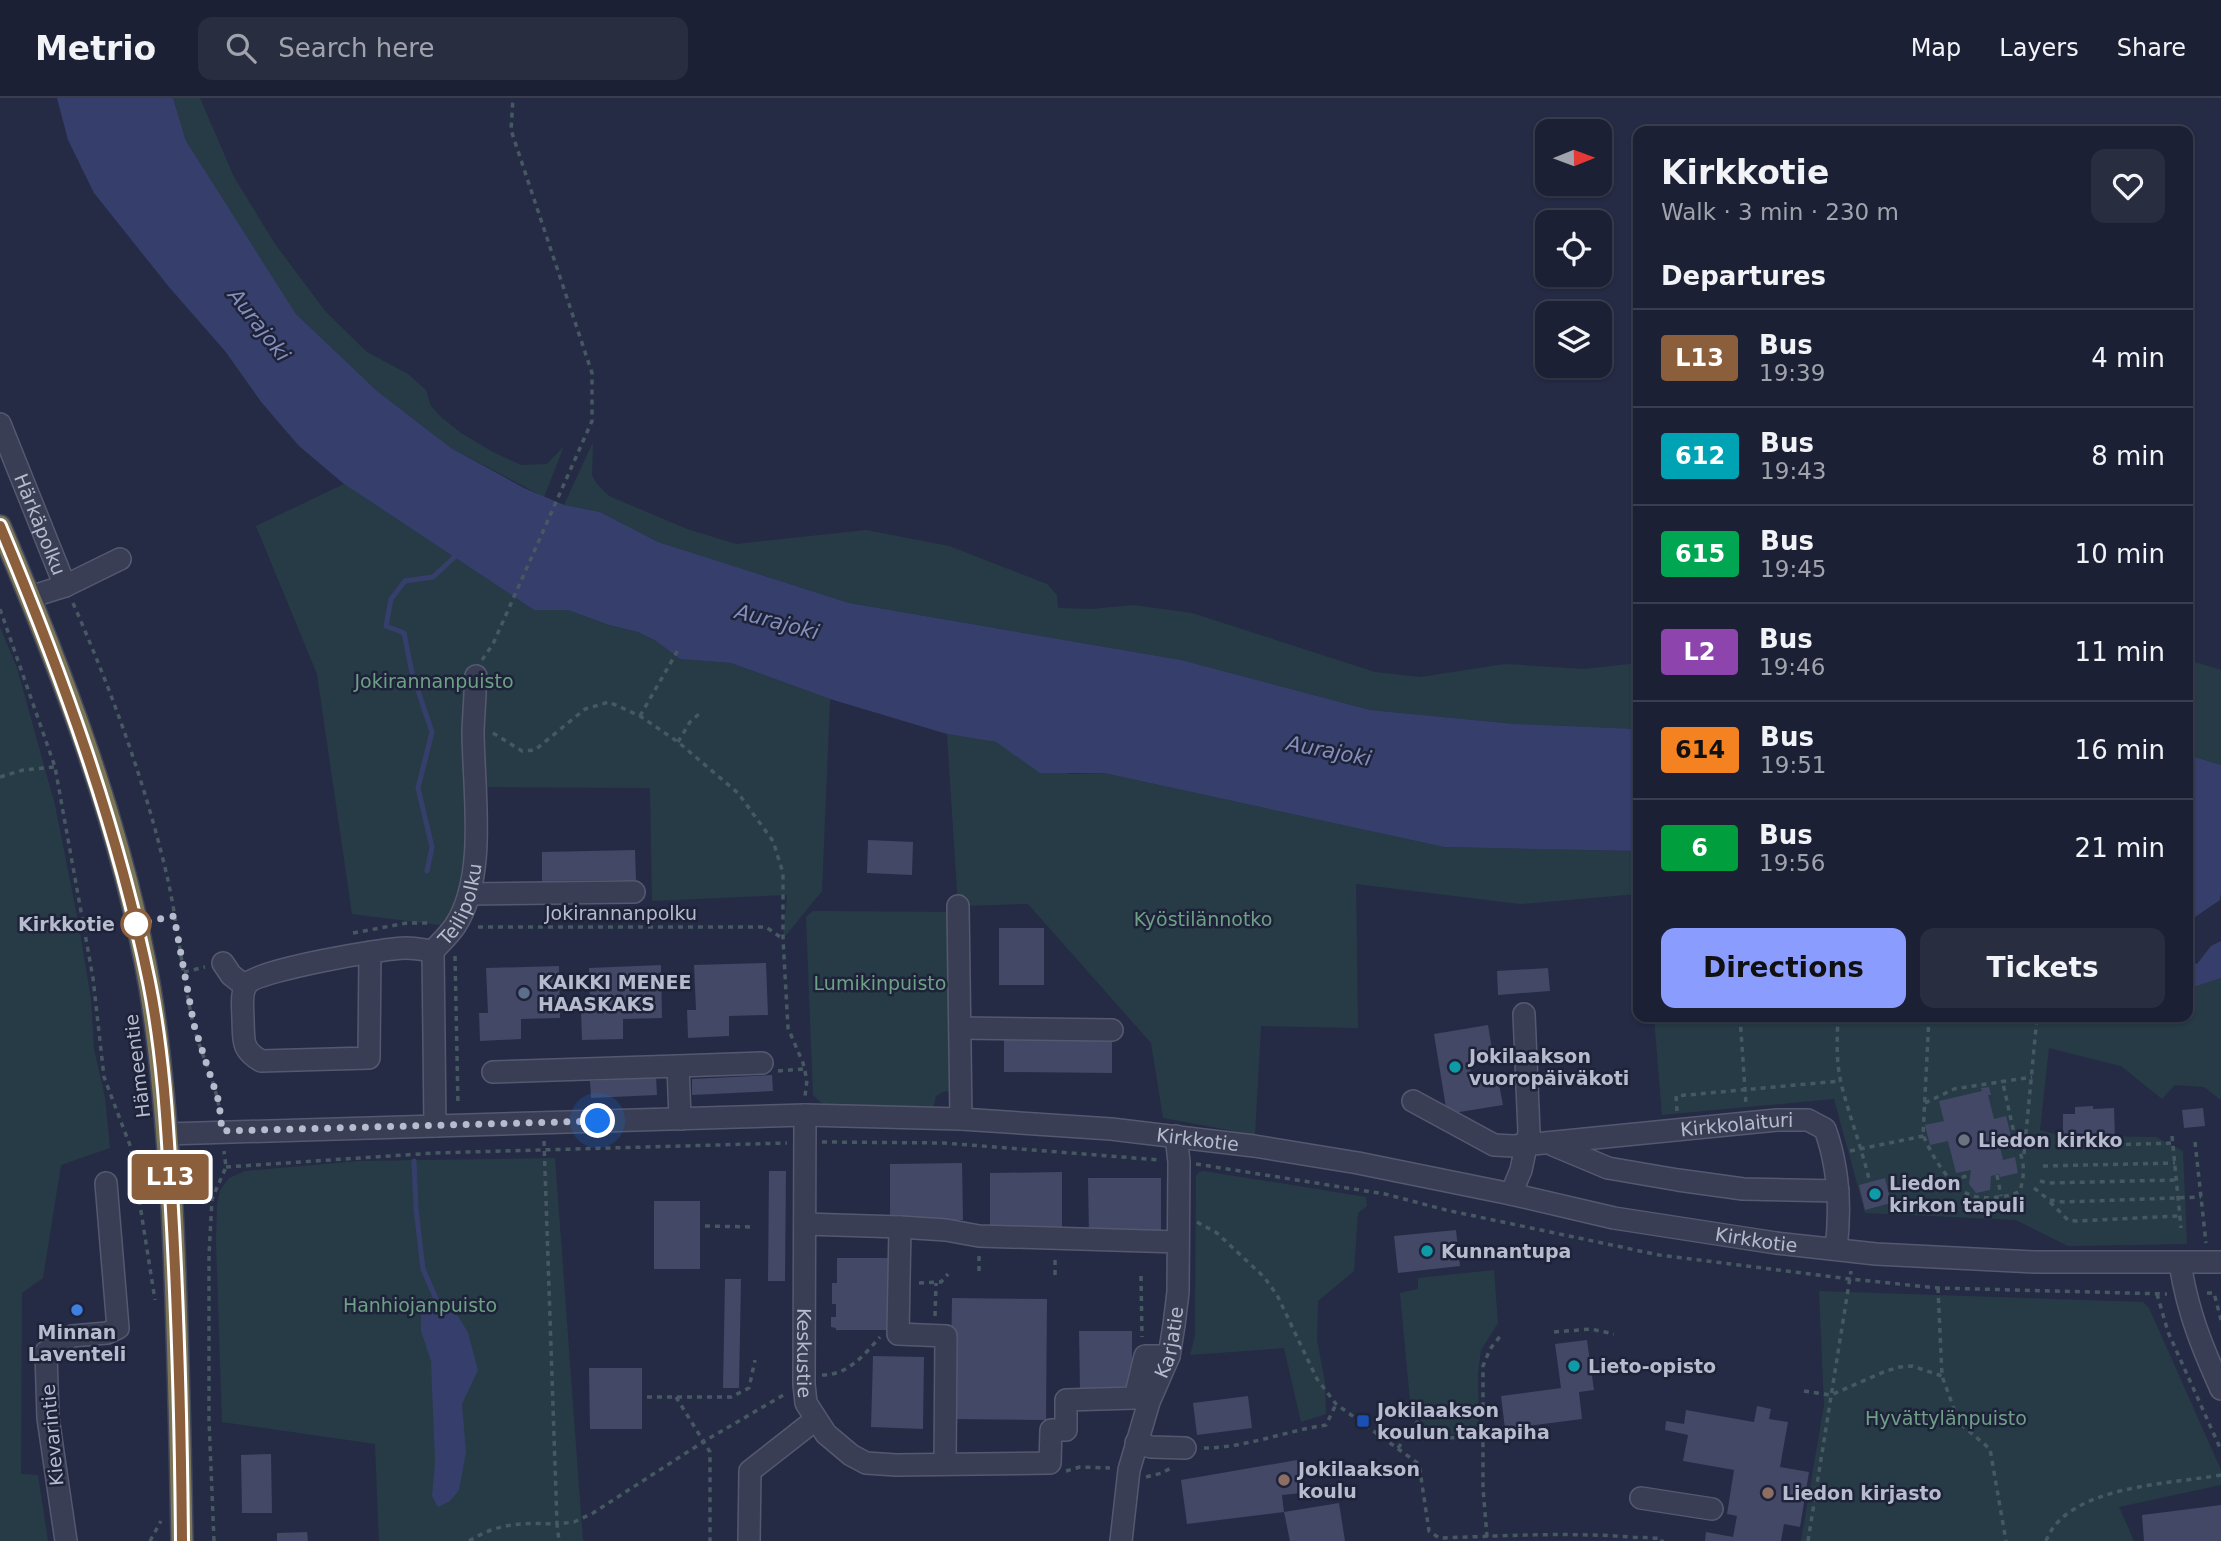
<!DOCTYPE html>
<meta charset="utf-8">
<style>
:root{--surface:#1c2034;--page:#292d40;--text:#f1f3f6;--muted:#a0a3ac;--line:#3a3e4f;--accent:#8b9cff}
body{margin:0;font-family:"DejaVu Sans",sans-serif;background:var(--page);color:var(--text);height:100vh;display:flex;flex-direction:column;font-size:26px;white-space:nowrap}
*{box-sizing:border-box;margin:0}
p{font-size:23px;color:var(--muted)}
.icon{flex:none;width:38px;height:38px;fill:none;stroke:currentColor;stroke-width:2;stroke-linecap:round;stroke-linejoin:round}
.map{position:relative;flex:1;overflow:hidden}
.details{position:absolute;left:1633px;top:28px;width:560px;height:896px;display:flex;flex-direction:column;background:var(--surface);border-radius:14px;box-shadow:0 2px 5px #0004,0 0 0 2px var(--line)}
.details>*{flex:none}
.badge{padding:0 14px;border-radius:5px;font-size:24px;line-height:46px}
.needle{width:46px;rotate:89deg}
.tools{position:absolute;left:1535px;top:21px;display:grid;gap:14px}
.tools a{display:grid;place-items:center;width:77px;height:77px;border-radius:14px;background:var(--surface);box-shadow:0 2px 5px #0004,0 0 0 2px var(--line);font-size:35px}
.you{position:absolute;width:35px;height:35px;margin:-18px;border:5px solid #fff;border-radius:50%;background:#1a73e8;box-shadow:0 0 0 10px #1a73e833}
.map>.badge{position:absolute;translate:-50% -50%;box-shadow:0 0 0 4px #fff}
h2{padding:0 28px;font-size:26px;line-height:63px}
.round{display:grid;place-items:center;flex:none;width:74px;height:74px;border-radius:14px;background:var(--page)}
.headline{display:flex;align-items:center;justify-content:space-between;height:119px;padding:0 28px}
h1{font-size:33px;font-weight:700;line-height:52px}
.button{display:flex;gap:14px;margin-top:auto;padding:14px 28px}
.button a{flex:1;height:80px;border-radius:14px;background:var(--accent);color:#111;font-size:28px;font-weight:700;line-height:80px;text-align:center}
.button a+a{background:var(--page);color:var(--text)}
ul{padding:0;list-style:none}
li{display:flex;align-items:center;gap:21px;height:98px;padding:0 28px;border-top:2px solid var(--line)}
li div{flex:1}
li b{display:block;font-size:26px}
li em{font-style:normal}
li .badge{min-width:77px;font-weight:700;text-align:center}
header{display:flex;align-items:center;gap:42px;box-sizing:border-box;height:98px;padding:0 35px;background:var(--surface);border-bottom:2px solid var(--line)}
header strong{font-size:33px}
nav{display:flex;gap:38px;margin-inline-start:auto;font-size:24px}
.search{width:490px;height:63px;background:var(--page);display:flex;align-items:center;gap:18px;box-sizing:border-box;padding:0 24px;border-radius:14px;color:var(--muted);font-size:26px}
.map>svg:first-child{display:block}
.green{fill:#273b46}
.water{fill:#363f6b}
.lines{fill:none;stroke-linecap:round;stroke-linejoin:round}
.stream{stroke:#363f6b;stroke-width:5}
.building{fill:#424865}
.minor-casing{stroke:#55596f;stroke-width:24}
.highway-casing{stroke:#41465c;stroke-width:24}
.path{stroke:#465862;stroke-width:3.5;stroke-dasharray:5 5;stroke-linecap:butt}
.minor{stroke:#3a3e54;stroke-width:21}
.highway{stroke:#7b7556;stroke-width:21}
.line-casing{stroke:#fff;stroke-width:16}
.line{stroke:#8b5e3c;stroke-width:10}
.walk{stroke:#b7bbce;stroke-width:7;stroke-dasharray:0 12.6}
.stop-dot{fill:#fff;stroke:#8b5e3c;stroke-width:3.5}
.service-dot{fill:#5c6f8a;stroke:#1e233a;stroke-width:2.5}
.culture-dot{fill:#0f9aa8;stroke:#1e233a;stroke-width:2.5}
.worship-dot{fill:#6b7280;stroke:#1e233a;stroke-width:2.5}
.shop-dot{fill:#3f7fe0;stroke:#1e233a;stroke-width:2.5}
.transit-dot{fill:#1a4fb4;stroke:#1e233a;stroke-width:2.5}
.education-dot{fill:#8d6e63;stroke:#1e233a;stroke-width:2.5}
.labels{text-anchor:middle;stroke-width:5;stroke-linejoin:round;paint-order:stroke}
.street-label{font-size:19px;fill:#b7bbce;stroke:#1e233a}
.park-label{font-size:19px;fill:#6da085;stroke:#1e233a}
.stop-label{font-size:19px;font-weight:bold;fill:#b7bbce;stroke:#1e233a;text-anchor:end}
.poi-label{font-size:19px;font-weight:bold;fill:#b7bbce;stroke:#1e233a;text-anchor:start}
.water-label{font-size:21px;font-style:italic;fill:#848ebb;stroke:#1e233a}
</style>
<header>
<strong>Metrio</strong>
<div class="search"><svg class="icon" aria-label="search" viewBox="0 0 24 24"><circle cx="10" cy="10" r="6"/><path d="M15 15l6 6"/></svg>Search here</div>
<nav><a>Map</a><a>Layers</a><a>Share</a></nav>
</header>
<div class="map">
<svg width="2221" height="1443" viewBox="0 0 2221 1443">
<rect width="100%" height="100%" fill="#252b45"/>
<!-- green -->
<g class="green">
<polygon points="173,0 200,0 234,79 275,146 326,214 367,254 408,276 426,292 431,308 441,319 461,335 493,354 521,367 547,366 564,348 544,399 451,350 377,293 296,216 186,43"/>
<polygon points="593,344 592,377 597,386 609,398 687,431 736,446 866,432 949,448 1047,486 1057,497 1058,510 1092,511 1133,507 1192,515 1375,574 1420,579 1505,566 1584,571 1638,565 1638,631 1515,626 1370,612 1181,562 849,505 658,444 600,414 564,407"/>
<polygon points="344,386 534,512 568,512 609,527 638,534 656,543 680,561 731,565 830,601 822,793 783,841 787,797 652,803 650,690 477,689 455,829 352,816 317,576 256,428"/>
<polygon points="0,529 17,570 55,707 79,828 91,901 94,951 105,999 110,1050 61,1067 43,1180 22,1195 21,1376 38,1377 48,1443 0,1443"/>
<polygon points="2188,562 2221,572 2221,667 2188,657"/>
<polygon points="947,636 996,644 1018,658 1070,676 1104,675 1444,749 1635,753 1638,768 1638,796 1520,806 1356,786 1358,930 1261,928 1255,1037 1163,1020 1151,945 1028,806 958,808"/>
<polygon points="813,813 952,814 951,993 943,994 936,998 933,1011 824,1007 813,997 806,819"/>
<polygon points="2221,880 2221,1002 2204,989 2175,987 2162,1001 2121,968 2049,950 2040,1032 2063,1038 2156,1039 2183,1053 2187,1146 2068,1148 2016,1122 1865,1115 1834,1001 1662,1017 1654,919 2188,919 2188,891"/>
<polygon points="555,1060 583,1443 379,1443 375,1346 222,1324 216,1142 217,1106 220,1092 229,1080 245,1073 359,1063"/>
<polygon points="1204,1073 1366,1099 1367,1108 1358,1115 1354,1173 1318,1203 1317,1242 1325,1284 1326,1316 1301,1324 1284,1250 1190,1257 1195,1238 1196,1078 1199,1074"/>
<polygon points="1494,1172 1498,1225 1481,1252 1478,1275 1479,1334 1439,1338 1411,1314 1400,1195 1418,1191 1418,1180"/>
<polygon points="1819,1193 2143,1204 2149,1210 2221,1372 2221,1387 2119,1409 2134,1443 1801,1443 1824,1307"/>
</g>
<!-- water -->
<g class="water">
<polygon points="57,0 173,0 186,43 296,216 377,293 451,350 524,390 564,407 600,414 658,444 849,505 1181,562 1370,612 1515,626 1638,631 1638,753 1444,749 1104,675 1040,675 996,644 947,636 830,601 731,565 680,561 656,543 638,534 609,527 568,512 534,512 344,386 299,348 262,305 225,253 169,189 94,95 68,42"/>
<polygon points="2188,657 2221,667 2221,794 2220,802 2195,819 2188,820"/>
<polygon points="2221,843 2221,880 2188,891 2188,862 2197,866 2211,848"/>
<polygon points="440,1210 458,1218 468,1235 478,1272 462,1306 466,1354 459,1392 450,1403 438,1409 432,1398 435,1364 431,1263 421,1233 421,1213"/>
</g>
<g class="lines">
<!-- stream -->
<g class="stream">
<polyline points="427,773 432,749 418,690 432,634 412,575 404,535 386,528 391,501 405,483 433,479 461,453"/>
<polyline points="414,1063 416,1111 423,1171 440,1210"/>
</g>
</g>
<!-- building -->
<g class="building">
<polygon points="868,742 913,744 912,777 867,775"/>
<polygon points="635,752 636,782 542,783 542,754"/>
<rect x="999" y="830" width="45" height="57"/>
<polygon points="766,865 768,917 729,918 729,938 688,940 687,912 696,912 694,867"/>
<polygon points="661,867 662,920 623,921 623,941 582,942 581,914 590,914 589,870"/>
<polygon points="559,868 560,920 521,921 521,941 480,943 479,915 488,915 486,870"/>
<polygon points="1548,870 1550,893 1498,897 1497,873"/>
<polygon points="1488,927 1493,957 1469,962 1472,980 1497,976 1503,1007 1447,1016 1434,936"/>
<polygon points="1004,940 1112,941 1112,975 1004,974"/>
<polygon points="772,977 773,993 692,997 692,981"/>
<polygon points="656,979 657,997 591,1000 590,983"/>
<polygon points="1989,989 1991,997 1988,997 1994,1021 2006,1018 2011,1038 1998,1041 2003,1062 2015,1059 2018,1075 2000,1079 1999,1076 1991,1078 1990,1092 1976,1095 1969,1086 1971,1072 1956,1075 1948,1043 1930,1047 1925,1027 1944,1023 1939,1003 1982,993 1981,990"/>
<polygon points="2093,1008 2093,1011 2114,1010 2115,1040 2063,1041 2063,1016 2075,1016 2075,1009"/>
<polygon points="2203,1010 2205,1028 2184,1030 2182,1012"/>
<polygon points="962,1065 963,1122 890,1122 890,1066"/>
<polygon points="769,1073 786,1073 785,1183 768,1183"/>
<polygon points="1062,1074 1062,1131 990,1131 990,1075"/>
<polygon points="1088,1080 1161,1080 1161,1137 1089,1137"/>
<polygon points="1885,1080 1891,1105 1865,1112 1859,1087"/>
<rect x="654" y="1103" width="46" height="68"/>
<polygon points="1456,1132 1460,1168 1398,1175 1394,1138"/>
<polygon points="837,1160 890,1160 888,1232 836,1232 836,1230 831,1229 831,1219 836,1219 836,1206 832,1206 832,1185 837,1185"/>
<polygon points="725,1181 741,1181 739,1290 723,1290"/>
<polygon points="952,1200 1047,1201 1046,1322 950,1321"/>
<polygon points="1079,1233 1132,1233 1132,1292 1080,1292"/>
<polygon points="1587,1242 1594,1292 1579,1294 1582,1321 1505,1331 1501,1298 1561,1290 1555,1246"/>
<polygon points="873,1258 924,1259 923,1331 871,1329"/>
<polygon points="589,1270 642,1270 642,1331 590,1331"/>
<polygon points="1248,1298 1252,1330 1197,1337 1193,1305"/>
<polygon points="1757,1308 1771,1311 1769,1321 1788,1324 1780,1369 1809,1374 1800,1429 1784,1426 1781,1443 1705,1443 1706,1434 1733,1439 1737,1418 1727,1416 1734,1372 1683,1363 1688,1337 1665,1332 1666,1323 1684,1326 1686,1312 1754,1324"/>
<polygon points="271,1356 272,1415 242,1415 241,1357"/>
<polygon points="1297,1362 1302,1395 1282,1397 1284,1414 1339,1405 1345,1443 1290,1443 1284,1414 1187,1426 1181,1382"/>
<polygon points="2221,1407 2221,1443 2144,1443 2142,1417"/>
<polygon points="307,1434 308,1443 277,1443 277,1435"/>
</g>
<g class="lines">
<!-- minor casing -->
<g class="minor-casing">
<g id="minor">
<path id="s1" d="M0 326 65 488"/>
<polyline points="30,499 65,488 120,461"/>
<polyline points="469,796 634,794"/>
<polyline points="958,808 961,1021"/>
<path d="M370 854 369 960 261 963C241 951 244 943 243 922 243 911 240 893 248 885 260 872 384 850 406 850 415 850 425 852 433 853"/>
<polyline points="223,865 231,877 245,888"/>
<polyline points="960,930 1112,932"/>
<polyline points="678,968 762,965"/>
<polyline points="493,974 678,968 680,1021"/>
<path id="s2" d="M1413 1003 1494 1047 1514 1048 1777 1022H1808L1825 1031C1839 1070 1841 1110 1836 1151"/>
<path id="s3" d="M805 1017 804 1286 806 1305 826 1336 851 1357 866 1365 896 1367 1050 1365 1051 1332H1066V1302L1135 1300 1145 1258H1169"/>
<path id="s4" d="M435 1028 433 853C440 845 449 837 455 828 488 778 473 690 473 632 474 614 475 596 476 578"/>
<path id="s5" d="M167 1036 805 1017 961 1021 1111 1031 1254 1048 1358 1065 1511 1096 1614 1120 1776 1145 1876 1156 2035 1164H2221"/>
<polyline points="1553,1047 1608,1070 1678,1082 1743,1091 1838,1093"/>
<polyline points="1511,1096 1521,1072 1529,1034 1524,916"/>
<polyline points="805,1126 900,1129 946,1132 979,1138 1178,1144"/>
<polyline points="900,1129 898,1236 946,1238 945,1366"/>
<path d="M2180 1165C2187 1212 2202 1249 2221 1291"/>
<polyline points="1136,1345 1151,1349 1185,1350"/>
<polyline points="1641,1400 1712,1411"/>
<polyline points="66,1443 48,1320 46,1254 72,1238 107,1235 118,1230 106,1085"/>
<polyline points="749,1443 750,1373 815,1322"/>
<path id="s6" d="M1121 1443 1129 1372 1149 1304 1169 1258 1174 1227 1178 1194 1179 1064 1176 1038"/>
</g>
</g>
<!-- highway casing -->
<g class="highway-casing">
<path id="highway" d="M0 428C63 576 122 730 150 890 162 963 167 1036 172 1110 178 1221 180 1332 182 1443"/>
</g>
<!-- path -->
<g class="path">
<path d="M73 505C112 594 145 684 167 778 178 826 182 877 193 925 200 956 217 985 220 1017"/>
<polyline points="0,511 55,669 93,880 104,979 131,1050 155,1202"/>
<polyline points="482,562 493,546 592,323 592,275 511,32 513,0"/>
<polyline points="640,618 678,552"/>
<polyline points="493,635 522,653 535,652 585,611 609,604 640,618 678,644 738,695 773,743 783,775 783,841 788,930 803,965 807,982 805,998"/>
<polyline points="678,644 690,624 700,615"/>
<polyline points="0,679 23,672 55,669"/>
<polyline points="478,829 766,829 783,841"/>
<polyline points="353,835 407,825 432,825"/>
<polyline points="455,858 458,1008"/>
<polyline points="184,874 205,869"/>
<polyline points="1740,919 1746,1006"/>
<path d="M1838 919C1837 940 1836 964 1841 985 1849 1017 1861 1048 1869 1081"/>
<path d="M1929 919 1923 1037C1932 1058 1947 1083 1966 1095 1976 1101 1988 1100 1999 1099 2007 1098 2013 1097 2020 1093 2027 1068 2022 1061 2015 1038 2010 1020 2007 1001 2002 982"/>
<polyline points="778,973 804,971"/>
<polyline points="1925,1005 1954,991 2032,979"/>
<polyline points="1677,1013 1676,998 1840,983"/>
<polyline points="2172,1038 2181,1130"/>
<polyline points="544,1043 557,1426 574,1424 593,1415 703,1344 785,1296"/>
<polyline points="822,1044 944,1045 1160,1062"/>
<polyline points="2195,1044 2206,1145"/>
<polyline points="2046,1049 2173,1045"/>
<polyline points="1850,1053 1928,1037"/>
<polyline points="2024,1056 2037,919"/>
<polyline points="1196,1066 1385,1096 1446,1112 1659,1157 1850,1181 1938,1190 2167,1196"/>
<polyline points="2043,1068 2175,1065"/>
<polyline points="226,1069 434,1055 787,1045"/>
<polyline points="1997,1077 2001,1098"/>
<polyline points="1952,1082 1970,1077"/>
<polyline points="2040,1083 2048,1085 2176,1082"/>
<polyline points="2034,1090 2049,1102 2064,1104 2201,1099"/>
<polyline points="2050,1104 2068,1122 2076,1123 2180,1118"/>
<path d="M1197 1124 1217 1135 1264 1179 1277 1197 1317 1281 1336 1306 1419 1366 1429 1433 1439 1440C1502 1438 1567 1434 1630 1439 1641 1440 1651 1439 1662 1441V1443"/>
<polyline points="705,1128 755,1129"/>
<polyline points="979,1158 979,1177"/>
<polyline points="1055,1177 1055,1158"/>
<polyline points="1141,1178 1142,1239"/>
<polyline points="919,1185 941,1184 948,1176"/>
<polyline points="1938,1190 1942,1278 1954,1311 1963,1328 1990,1351 2006,1443"/>
<polyline points="2207,1195 2214,1195 2221,1222"/>
<polyline points="2157,1196 2168,1234 2221,1352"/>
<polyline points="935,1218 936,1185"/>
<polyline points="1554,1234 1591,1231 1614,1236"/>
<path d="M822 1277C848 1277 863 1258 880 1239"/>
<polyline points="1804,1293 1831,1297 1886,1273 1900,1269 1912,1268 1942,1278"/>
<polyline points="647,1299 731,1299 749,1290 755,1262"/>
<polyline points="676,1299 710,1354 710,1443"/>
<path d="M1204 1350C1245 1350 1285 1333 1326 1327L1336 1306"/>
<polyline points="1398,1350 1417,1324 1441,1341 1484,1336"/>
<polyline points="1066,1373 1080,1369 1110,1370"/>
<polyline points="1146,1379 1162,1375 1171,1370"/>
<polyline points="1487,1439 1483,1390 1483,1268 1490,1251 1502,1236"/>
<polyline points="150,1443 161,1423"/>
<polyline points="214,1443 209,1322 209,1157 212,1101 226,1069 224,1053"/>
<path d="M469 1443C500 1424 522 1425 557 1426L559 1443"/>
<polyline points="1808,1443 1851,1173"/>
<path d="M2046 1443C2067 1387 2172 1386 2221 1377"/>
</g>
<!-- minor -->
<use href="#minor" class="minor"/>
<!-- highway -->
<use href="#highway" class="highway"/>
</g>
<g class="lines">
<!-- line casing -->
<g class="line-casing">
<path id="line" d="M0 428C62 576 117 727 149 884 163 954 167 1024 171 1094 178 1211 181 1327 182 1443"/>
</g>
<!-- line -->
<use href="#line" class="line"/>
<!-- walk -->
<polyline class="walk" points="136,826 174,818 194,927 219,1004 222,1033 598,1023"/>
</g>
<!-- markers -->
<circle class="stop-dot" cx="136" cy="826" r="14"/>
<circle class="service-dot" cx="524" cy="895" r="7"/>
<g class="culture-dot">
<circle cx="1455" cy="969" r="7"/>
<circle cx="1875" cy="1096" r="7"/>
<circle cx="1427" cy="1153" r="7"/>
<circle cx="1574" cy="1268" r="7"/>
</g>
<circle class="worship-dot" cx="1964" cy="1042" r="7"/>
<circle class="shop-dot" cx="77" cy="1212" r="7"/>
<rect class="transit-dot" x="1356" y="1316" width="14" height="14" rx="3.5"/>
<g class="education-dot">
<circle cx="1284" cy="1382" r="7"/>
<circle cx="1768" cy="1395" r="7"/>
</g>
<g class="labels">
<!-- street labels -->
<g class="street-label">
<text dy="7" stroke="none"><textPath href="#s1" startOffset="108">Härkäpolku</textPath></text>
<text dy="7" stroke="none"><textPath href="#s4" startOffset="231">Teilipolku</textPath></text>
<text x="621" y="822">Jokirannanpolku</text>
<text transform="translate(137 968) rotate(-97)" y="7">Hämeentie</text>
<text dy="7" stroke="none"><textPath href="#s2" startOffset="336">Kirkkolaituri</textPath></text>
<text dy="7" stroke="none"><textPath href="#s5" startOffset="1032">Kirkkotie</textPath></text>
<text dy="7" stroke="none"><textPath href="#s5" startOffset="1600">Kirkkotie</textPath></text>
<text dy="7" stroke="none"><textPath href="#s6" startOffset="206">Karjatie</textPath></text>
<text dy="7" stroke="none"><textPath href="#s3" startOffset="238">Keskustie</textPath></text>
<text transform="translate(52 1337) rotate(-95)" y="7">Kievarintie</text>
</g>
<!-- park labels -->
<g class="park-label">
<text x="434" y="590">Jokirannanpuisto</text>
<text x="1203" y="828">Kyöstilännotko</text>
<text x="880" y="892">Lumikinpuisto</text>
<text x="420" y="1214">Hanhiojanpuisto</text>
<text x="1946" y="1327">Hyvättylänpuisto</text>
</g>
<!-- stop labels -->
<g class="stop-label">
<text x="115" y="833">Kirkkotie</text>
</g>
<!-- poi labels -->
<g class="poi-label">
<text x="538" y="891">KAIKKI MENEE<tspan x="538" dy="22">HAASKAKS</tspan></text>
<text x="1469" y="965">Jokilaakson<tspan x="1469" dy="22">vuoropäiväkoti</tspan></text>
<text x="1978" y="1049">Liedon kirkko</text>
<text x="1889" y="1092">Liedon<tspan x="1889" dy="22">kirkon tapuli</tspan></text>
<text x="1441" y="1160">Kunnantupa</text>
<text x="77" y="1241" text-anchor="middle">Minnan<tspan x="77" dy="22">Laventeli</tspan></text>
<text x="1588" y="1275">Lieto-opisto</text>
<text x="1377" y="1319">Jokilaakson<tspan x="1377" dy="22">koulun takapiha</tspan></text>
<text x="1298" y="1378">Jokilaakson<tspan x="1298" dy="22">koulu</tspan></text>
<text x="1782" y="1402">Liedon kirjasto</text>
</g>
<!-- water labels -->
<g class="water-label">
<text transform="translate(259 227) rotate(52)" y="7">Aurajoki</text>
<text transform="translate(777 524) rotate(15)" y="7">Aurajoki</text>
<text transform="translate(1329 653) rotate(11)" y="7">Aurajoki</text>
</g>
</g>
</svg>
<div class="tools">
<a><svg class="needle" viewBox="-14 -14 28 28"><path d="M0-13l5 13h-10z" fill="#e53935"/><path d="M0 13l5-13h-10z" fill="#a0a3ac"/></svg></a>
<a><svg class="icon" aria-label="locate" viewBox="0 0 24 24"><circle cx="12" cy="12" r="6"/><path d="M12 2v4M12 18v4M2 12h4M18 12h4"/></svg></a>
<a><svg class="icon" aria-label="layers" viewBox="0 0 24 24"><path d="M12 4l9 5-9 5-9-5zM3 14l9 5 9-5"/></svg></a>
</div>
<div class="you" style="left:598px;top:1023px"></div>
<b class="badge" style="left:170px;top:1079px;background:#8b5e3c;color:#fff">L13</b>
<section class="details">
<div class="headline"><div><h1>Kirkkotie</h1><p>Walk · 3 min · 230 m</p></div><a class="round"><svg class="icon" aria-label="heart" viewBox="0 0 24 24"><path d="M12 20l-8-8c-3-5 5-10 8-4 3-6 11-1 8 4z"/></svg></a></div>
<h2>Departures</h2>
<ul>
<li><span class="badge" style="background:#8b5e3c;color:#fff">L13</span><div><b>Bus</b><p>19:39</p></div><em>4 min</em></li>
<li><span class="badge" style="background:#00a3b4;color:#fff">612</span><div><b>Bus</b><p>19:43</p></div><em>8 min</em></li>
<li><span class="badge" style="background:#00a651;color:#fff">615</span><div><b>Bus</b><p>19:45</p></div><em>10 min</em></li>
<li><span class="badge" style="background:#8e44ad;color:#fff">L2</span><div><b>Bus</b><p>19:46</p></div><em>11 min</em></li>
<li><span class="badge" style="background:#f58220;color:#111">614</span><div><b>Bus</b><p>19:51</p></div><em>16 min</em></li>
<li><span class="badge" style="background:#009e3d;color:#fff">6</span><div><b>Bus</b><p>19:56</p></div><em>21 min</em></li>
</ul>
<div class="button"><a>Directions</a><a>Tickets</a></div>
</section>
</div>
